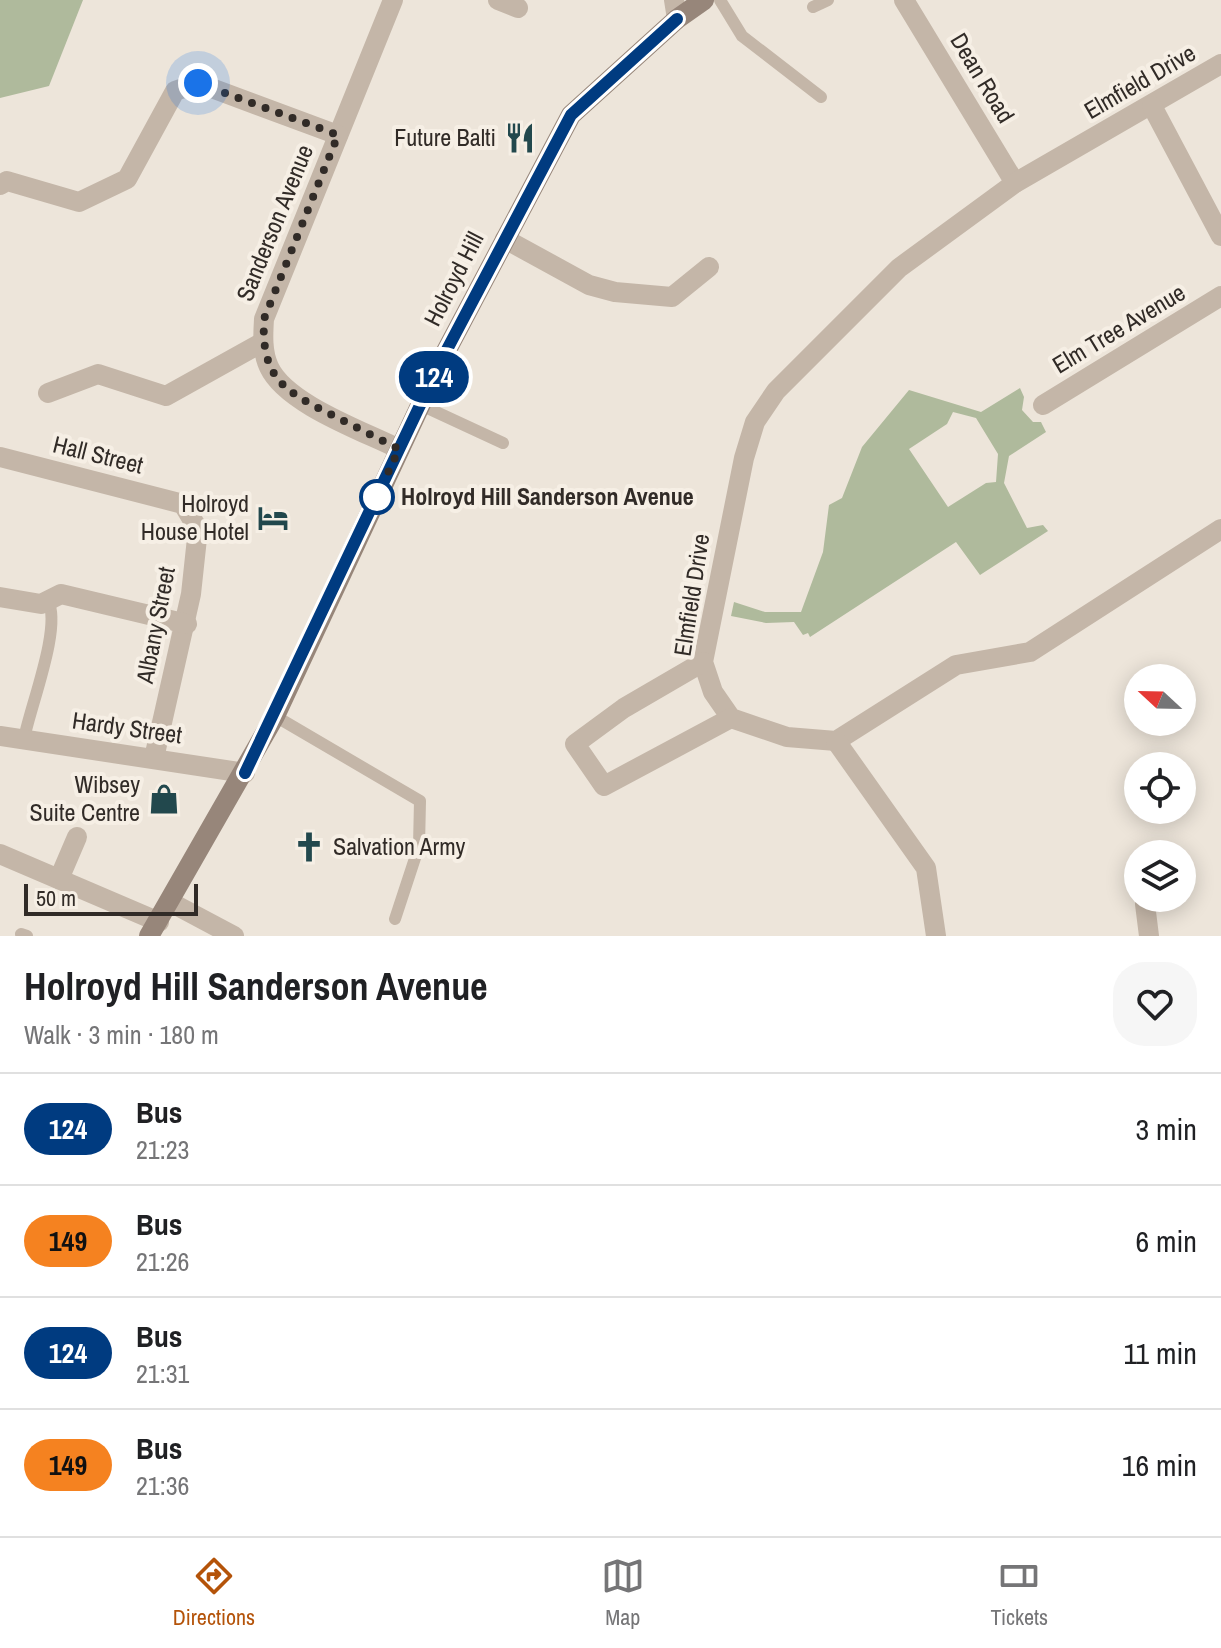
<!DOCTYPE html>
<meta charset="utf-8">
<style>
:root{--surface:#fff;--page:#f6f6f6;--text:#202124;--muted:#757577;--line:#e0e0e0;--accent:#b45309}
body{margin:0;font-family:"Archivo Narrow",sans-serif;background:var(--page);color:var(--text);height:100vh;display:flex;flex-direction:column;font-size:30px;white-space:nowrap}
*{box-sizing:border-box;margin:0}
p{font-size:26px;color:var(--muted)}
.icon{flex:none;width:44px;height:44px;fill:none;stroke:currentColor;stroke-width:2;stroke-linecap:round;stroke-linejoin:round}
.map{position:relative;height:936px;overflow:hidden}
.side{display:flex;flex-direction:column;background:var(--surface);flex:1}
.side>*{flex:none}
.badge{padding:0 16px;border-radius:26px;font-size:28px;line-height:52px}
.needle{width:52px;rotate:292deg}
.controls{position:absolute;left:1124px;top:664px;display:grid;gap:16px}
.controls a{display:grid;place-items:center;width:72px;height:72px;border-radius:50%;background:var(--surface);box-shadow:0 4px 20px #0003;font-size:40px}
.scale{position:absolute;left:24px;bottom:20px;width:174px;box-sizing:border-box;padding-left:8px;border:4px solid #312b27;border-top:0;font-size:22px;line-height:28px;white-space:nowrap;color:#312b27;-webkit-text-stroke:6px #f6efe5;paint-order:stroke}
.you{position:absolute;width:40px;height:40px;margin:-20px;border:6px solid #fff;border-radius:50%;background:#1a73e8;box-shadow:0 0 0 12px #1a73e833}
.map>.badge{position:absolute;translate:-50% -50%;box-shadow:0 0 0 4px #fff}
.round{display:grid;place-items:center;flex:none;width:84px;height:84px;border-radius:32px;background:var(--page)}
.headline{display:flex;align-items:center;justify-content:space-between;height:136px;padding:0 24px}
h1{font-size:38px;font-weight:800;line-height:60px}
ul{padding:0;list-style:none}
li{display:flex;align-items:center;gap:24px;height:112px;padding:0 24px;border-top:2px solid var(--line)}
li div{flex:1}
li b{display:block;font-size:30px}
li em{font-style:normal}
li .badge{min-width:88px;font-weight:700;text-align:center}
.dock{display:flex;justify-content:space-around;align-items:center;height:112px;border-top:2px solid var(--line);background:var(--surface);font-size:22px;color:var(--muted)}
.dock a{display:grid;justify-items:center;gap:4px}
.dock .current{color:var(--accent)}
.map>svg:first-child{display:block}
.green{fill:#afba9c;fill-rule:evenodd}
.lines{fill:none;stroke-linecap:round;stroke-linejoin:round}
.lane{stroke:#c4b6a8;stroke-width:12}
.street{stroke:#c4b6a8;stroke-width:20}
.secondary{stroke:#97867a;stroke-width:20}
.line-casing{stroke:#fff;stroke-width:18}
.line{stroke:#003b80;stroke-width:12}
.walk{stroke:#312b27;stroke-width:8;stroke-dasharray:0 14.4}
.stop-dot{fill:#fff;stroke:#003b80;stroke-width:4}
.labels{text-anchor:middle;stroke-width:8;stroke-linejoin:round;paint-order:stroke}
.street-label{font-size:24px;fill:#312b27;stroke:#f6efe5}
.poi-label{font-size:24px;fill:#312b27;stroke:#f6efe5;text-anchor:end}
.stop-label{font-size:24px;font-weight:bold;fill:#312b27;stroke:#f6efe5;text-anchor:start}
</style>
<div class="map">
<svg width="1221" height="936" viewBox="0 0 1221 936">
<rect width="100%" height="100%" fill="#ede5da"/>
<!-- green -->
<g class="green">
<polygon points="0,0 83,0 49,86 0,98"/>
<path d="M1020 388 1024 397 1022 410 1033 422H1041L1046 432 1009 456 1004 483 1027 528 1043 525 1048 531 980 575 956 542 810 637 808 633 803 635 794 622 766 623 731 616 734 602 765 612H801L823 552 829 505 842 498 862 447 909 390 981 412ZM953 412 976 418 998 454 996 482 986 483 948 507 909 449 947 424Z"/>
</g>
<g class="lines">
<!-- lane -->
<g class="lane">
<polyline points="720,0 742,36 821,97"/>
<polyline points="813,7 828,0"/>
<polyline points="421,405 503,443"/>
<polyline points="275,716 420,801 419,846 395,919"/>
<path d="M24 739C30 707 62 627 48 601"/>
<polyline points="21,934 27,936"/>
</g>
<!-- street -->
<g class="street">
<path d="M393 0 264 319C263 335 262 352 269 367 286 404 363 431 399 449"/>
<polyline points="498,0 518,8"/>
<polyline points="674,0 677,19"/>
<polyline points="904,0 1015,183"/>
<polyline points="1221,64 1015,183 899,268 776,391 755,422 744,458 703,662 713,692 731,718 787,737 836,741 956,665 1030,652 1221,529"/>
<polyline points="1152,106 1221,236"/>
<polyline points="0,185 7,181 79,202 127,179 175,91 198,83 338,135"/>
<polyline points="505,239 589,285 615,292 672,297 709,267"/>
<polyline points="48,393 98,374 166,396 263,342"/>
<polyline points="1043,405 1221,296"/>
<polyline points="0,457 183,504 198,529 191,594 154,758"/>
<polyline points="0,597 41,604 61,594 187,624"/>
<polyline points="703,662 624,708 575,744 604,786 731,718"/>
<polyline points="0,736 245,773"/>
<polyline points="836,741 926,868 936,936"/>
<polyline points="0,854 159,922"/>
<polyline points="59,879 77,837"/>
<polyline points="170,902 234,936"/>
<polyline points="1145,904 1149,936"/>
</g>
<!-- secondary -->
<polyline class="secondary" points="149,936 275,716 442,359 571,115 677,19 704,0"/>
</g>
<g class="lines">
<!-- line casing -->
<g class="line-casing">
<polyline id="line" points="245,773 442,359 571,115 677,19"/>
</g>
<!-- line -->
<use href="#line" class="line"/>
<!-- walk -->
<path class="walk" d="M198 83 338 135 264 319C261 378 284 391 332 415 354 426 377 438 399 449L373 505 377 497"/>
</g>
<!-- icons -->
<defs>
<g id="restaurant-bare" transform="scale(2.4)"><path d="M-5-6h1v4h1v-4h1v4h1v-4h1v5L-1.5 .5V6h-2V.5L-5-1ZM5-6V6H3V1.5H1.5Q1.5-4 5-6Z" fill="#22484d" stroke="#f6efe5" stroke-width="2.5" paint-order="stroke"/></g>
<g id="hotel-bare" transform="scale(2.4)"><path d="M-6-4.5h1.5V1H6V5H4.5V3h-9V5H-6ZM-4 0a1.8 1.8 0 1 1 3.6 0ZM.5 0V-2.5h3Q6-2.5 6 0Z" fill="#22484d" stroke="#f6efe5" stroke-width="2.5" paint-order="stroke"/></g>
<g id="shop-bare" transform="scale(2.4)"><path d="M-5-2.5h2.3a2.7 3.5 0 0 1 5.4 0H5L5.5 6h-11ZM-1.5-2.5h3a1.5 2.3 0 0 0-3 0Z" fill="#22484d" stroke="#f6efe5" stroke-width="2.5" paint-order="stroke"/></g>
<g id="church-bare" transform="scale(2.4)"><path d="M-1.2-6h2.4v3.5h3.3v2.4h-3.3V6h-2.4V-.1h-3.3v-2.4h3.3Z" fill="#22484d" stroke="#f6efe5" stroke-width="2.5" paint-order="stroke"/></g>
</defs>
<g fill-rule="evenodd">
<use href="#restaurant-bare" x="520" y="138"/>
<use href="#hotel-bare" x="273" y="518"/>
<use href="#shop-bare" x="164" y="799"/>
<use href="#church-bare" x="309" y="847"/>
</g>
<!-- markers -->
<circle class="stop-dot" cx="377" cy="497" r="16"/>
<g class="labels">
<!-- street labels -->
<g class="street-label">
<text transform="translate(982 78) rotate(59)" y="8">Dean Road</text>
<text transform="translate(1140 82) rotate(-30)" y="8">Elmfield Drive</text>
<text transform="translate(275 223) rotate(-68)" y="8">Sanderson Avenue</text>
<text transform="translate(454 279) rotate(-63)" y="8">Holroyd Hill</text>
<text transform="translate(1119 329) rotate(-31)" y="8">Elm Tree Avenue</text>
<text transform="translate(98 455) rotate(14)" y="8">Hall Street</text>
<text transform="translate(692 595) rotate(-81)" y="8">Elmfield Drive</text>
<text transform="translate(156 625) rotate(-79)" y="8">Albany Street</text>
<text transform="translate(127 728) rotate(8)" y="8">Hardy Street</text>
</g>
<!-- poi labels -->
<g class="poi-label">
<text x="496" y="146">Future Balti</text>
<text x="249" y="512">Holroyd<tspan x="249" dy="28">House Hotel</tspan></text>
<text x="140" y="793">Wibsey<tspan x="140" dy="28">Suite Centre</tspan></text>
<text x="333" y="855" text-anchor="start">Salvation Army</text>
</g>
<!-- stop labels -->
<g class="stop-label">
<text x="401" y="505">Holroyd Hill Sanderson Avenue</text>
</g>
</g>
</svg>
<div class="controls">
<a><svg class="needle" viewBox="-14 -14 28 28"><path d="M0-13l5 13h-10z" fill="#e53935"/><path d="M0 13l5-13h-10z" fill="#757577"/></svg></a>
<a><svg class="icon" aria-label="locate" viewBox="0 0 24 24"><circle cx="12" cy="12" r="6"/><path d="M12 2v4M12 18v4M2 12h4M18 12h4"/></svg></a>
<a><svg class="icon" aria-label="layers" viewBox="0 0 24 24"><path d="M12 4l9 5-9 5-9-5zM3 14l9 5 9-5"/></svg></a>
</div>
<div class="scale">50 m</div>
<div class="you" style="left:198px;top:83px"></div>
<b class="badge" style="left:434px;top:377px;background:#003b80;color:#fff">124</b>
</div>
<section class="side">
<div class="headline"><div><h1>Holroyd Hill Sanderson Avenue</h1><p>Walk · 3 min · 180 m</p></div><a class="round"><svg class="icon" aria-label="heart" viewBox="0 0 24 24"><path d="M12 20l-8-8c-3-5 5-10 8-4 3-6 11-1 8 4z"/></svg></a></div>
<ul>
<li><span class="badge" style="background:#003b80;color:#fff">124</span><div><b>Bus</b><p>21:23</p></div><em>3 min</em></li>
<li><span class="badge" style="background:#f58220;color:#111">149</span><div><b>Bus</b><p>21:26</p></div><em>6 min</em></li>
<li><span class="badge" style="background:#003b80;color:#fff">124</span><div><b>Bus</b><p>21:31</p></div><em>11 min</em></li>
<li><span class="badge" style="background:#f58220;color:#111">149</span><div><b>Bus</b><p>21:36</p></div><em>16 min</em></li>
</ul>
</section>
<nav class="dock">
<a class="current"><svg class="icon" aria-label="directions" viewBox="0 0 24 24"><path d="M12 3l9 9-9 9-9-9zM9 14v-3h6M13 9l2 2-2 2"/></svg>Directions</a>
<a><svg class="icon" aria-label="map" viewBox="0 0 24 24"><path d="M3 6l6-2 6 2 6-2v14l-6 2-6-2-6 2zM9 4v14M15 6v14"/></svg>Map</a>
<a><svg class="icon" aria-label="tickets" viewBox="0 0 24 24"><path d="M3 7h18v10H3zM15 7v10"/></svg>Tickets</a>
</nav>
